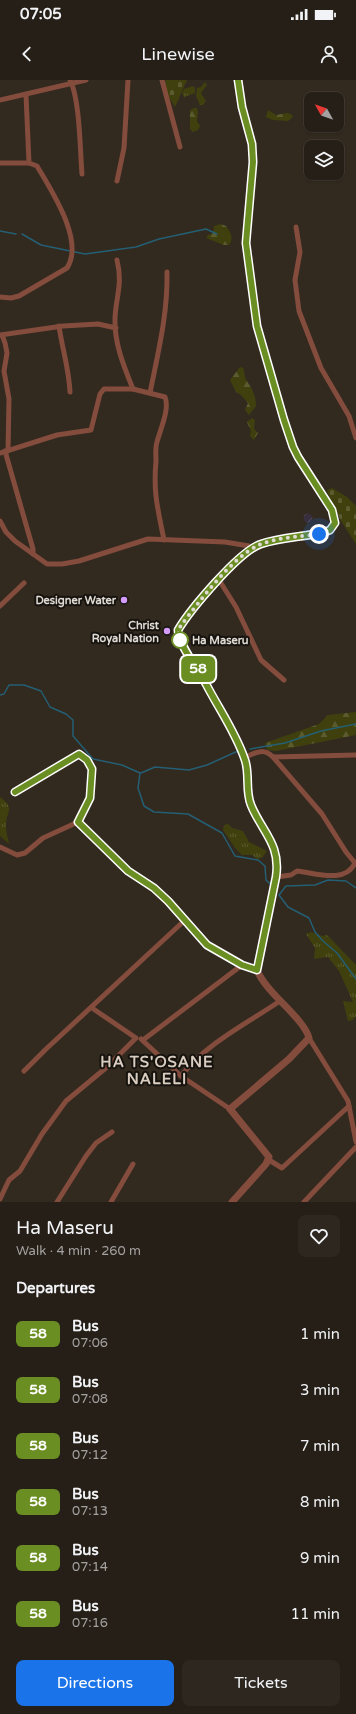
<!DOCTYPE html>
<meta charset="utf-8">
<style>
:root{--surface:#261f17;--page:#2e2720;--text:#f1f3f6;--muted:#a4a2a1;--line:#423d36;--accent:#1a73e8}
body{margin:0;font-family:"Varela Round",sans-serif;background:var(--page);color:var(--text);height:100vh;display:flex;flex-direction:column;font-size:15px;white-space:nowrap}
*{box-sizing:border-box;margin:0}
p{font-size:13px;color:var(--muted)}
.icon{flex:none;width:22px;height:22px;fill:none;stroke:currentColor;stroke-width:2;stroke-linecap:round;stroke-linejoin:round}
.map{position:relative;height:1122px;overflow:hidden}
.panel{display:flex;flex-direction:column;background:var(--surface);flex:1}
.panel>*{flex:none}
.badge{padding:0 8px;border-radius:6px;font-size:14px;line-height:26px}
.needle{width:26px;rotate:310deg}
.buttons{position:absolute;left:304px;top:12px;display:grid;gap:8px}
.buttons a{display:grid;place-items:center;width:40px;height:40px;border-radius:8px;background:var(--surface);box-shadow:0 1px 3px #0004,0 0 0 1px var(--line);font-size:20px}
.you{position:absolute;width:20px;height:20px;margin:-10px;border:3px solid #fff;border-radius:50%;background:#1a73e8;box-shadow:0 0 0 6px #1a73e833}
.map>.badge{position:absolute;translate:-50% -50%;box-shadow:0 0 0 2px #fff}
h2{padding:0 16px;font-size:15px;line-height:36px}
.round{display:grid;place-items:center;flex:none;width:42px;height:42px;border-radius:8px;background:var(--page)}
.head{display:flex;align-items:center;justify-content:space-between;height:68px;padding:0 16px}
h1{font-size:19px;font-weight:600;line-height:30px}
.action{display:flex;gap:8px;margin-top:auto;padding:8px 16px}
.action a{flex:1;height:46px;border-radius:8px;background:var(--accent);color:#fff;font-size:16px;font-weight:600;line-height:46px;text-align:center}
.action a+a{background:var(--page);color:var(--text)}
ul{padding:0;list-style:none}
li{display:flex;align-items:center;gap:12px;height:56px;padding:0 16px}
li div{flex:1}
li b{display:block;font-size:15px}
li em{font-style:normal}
li .badge{min-width:44px;font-weight:700;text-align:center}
.status{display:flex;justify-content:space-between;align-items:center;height:28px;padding:0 20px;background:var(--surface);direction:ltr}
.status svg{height:11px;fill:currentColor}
header{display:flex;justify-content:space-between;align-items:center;height:52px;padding:0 16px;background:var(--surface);font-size:18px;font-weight:600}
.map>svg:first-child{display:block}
.industrial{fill:url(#industrial-furrows)}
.grass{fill:url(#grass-tufts)}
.forest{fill:url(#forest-firs)}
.cemetery{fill:url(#cemetery-stones)}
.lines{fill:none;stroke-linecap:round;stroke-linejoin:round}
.stream{stroke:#245f74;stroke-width:1.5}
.minor{stroke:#834c3d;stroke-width:5}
.tertiary{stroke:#834c3d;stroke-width:7}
.line-casing{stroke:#fff;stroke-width:9}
.line{stroke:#6b8e23;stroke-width:6}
.walk{stroke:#e0dad4;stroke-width:4;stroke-dasharray:0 7.2}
.poi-dot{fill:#d59cfb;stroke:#16130e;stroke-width:1.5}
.stop-dot{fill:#fff;stroke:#6b8e23;stroke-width:2}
.labels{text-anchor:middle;stroke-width:4;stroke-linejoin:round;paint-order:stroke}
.poi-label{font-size:11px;font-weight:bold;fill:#e0dad4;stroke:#16130e;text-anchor:end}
.stop-label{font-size:11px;font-weight:bold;fill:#e0dad4;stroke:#16130e;text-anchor:start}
.district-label{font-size:15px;font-weight:bold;letter-spacing:1px;fill:#d8cdc0;stroke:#16130e}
</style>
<div class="status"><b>07:05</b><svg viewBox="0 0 49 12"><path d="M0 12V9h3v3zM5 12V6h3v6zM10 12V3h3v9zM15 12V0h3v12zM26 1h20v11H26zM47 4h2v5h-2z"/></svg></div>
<header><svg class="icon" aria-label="back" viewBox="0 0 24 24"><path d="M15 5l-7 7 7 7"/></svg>Linewise<svg class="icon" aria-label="person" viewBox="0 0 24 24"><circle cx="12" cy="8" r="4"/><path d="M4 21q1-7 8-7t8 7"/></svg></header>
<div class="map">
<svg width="356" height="1122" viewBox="0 0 356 1122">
<defs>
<pattern id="industrial-furrows" width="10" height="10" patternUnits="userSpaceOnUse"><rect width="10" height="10" fill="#372e3e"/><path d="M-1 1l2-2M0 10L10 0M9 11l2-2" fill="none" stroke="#544c59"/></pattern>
<pattern id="grass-tufts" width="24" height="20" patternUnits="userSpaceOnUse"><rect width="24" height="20" fill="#3f400d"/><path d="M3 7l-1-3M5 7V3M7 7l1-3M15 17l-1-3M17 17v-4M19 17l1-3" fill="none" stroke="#5a5b2f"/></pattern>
<pattern id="forest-firs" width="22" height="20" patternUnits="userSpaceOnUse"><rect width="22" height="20" fill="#3f400d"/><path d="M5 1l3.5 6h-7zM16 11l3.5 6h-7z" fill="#5a5b2f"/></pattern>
<pattern id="cemetery-stones" width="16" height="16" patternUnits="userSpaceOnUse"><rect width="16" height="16" fill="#3f400d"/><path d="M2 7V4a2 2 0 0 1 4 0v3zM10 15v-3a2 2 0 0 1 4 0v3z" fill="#5a5b2f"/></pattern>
</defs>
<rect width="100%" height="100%" fill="#32291f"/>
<!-- industrial -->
<circle class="industrial" cx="308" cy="438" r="4.5"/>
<!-- grass -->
<g class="grass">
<polygon points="205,2 207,5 201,13 206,21 203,25 200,25 196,16 197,8 201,7"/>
<polygon points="193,6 195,8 195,13 184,17 182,13 184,9"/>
<path d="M0 717C17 730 5 731 6 747 6 753 8 758 9 764L0 756Z"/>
<polygon points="228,744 232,748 243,751 249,762 267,771 262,778 257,779 252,775 242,775 235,768 223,750 224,745"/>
<polygon points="311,852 322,856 327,855 356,885 356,936 353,940 348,941 343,921 353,922 339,891 328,877 314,879 315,868 306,854"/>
</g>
<!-- forest -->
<g class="forest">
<polygon points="194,28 197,28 198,32 197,41 200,46 198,50 193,52 190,49 190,30"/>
<polygon points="268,30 276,35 287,33 291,34 293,37 288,41 273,40 266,37"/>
<path d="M221 144 226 146C231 153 234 158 229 165H224L206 158 208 155 213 153 214 146Z"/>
<path d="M240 287 243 288C245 291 244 298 247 301 252 308 256 316 256 326L249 335 245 330 248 323 241 315 236 312 230 300Z"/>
<polygon points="252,338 255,340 254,349 258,353 254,360 250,356 251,351 247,342"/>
<polygon points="356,632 356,655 276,671 267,670 265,663 319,644 328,635"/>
</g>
<!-- cemetery -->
<g class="cemetery">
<polygon points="165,0 187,0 175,27 167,14"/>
<polygon points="332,408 347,417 356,426 356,464 341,441 328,414 327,410"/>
</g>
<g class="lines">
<!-- stream -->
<g class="stream">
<polyline points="0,151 16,154"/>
<polyline points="22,154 41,165 85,174 136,167 159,159 206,149 217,154"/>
<polyline points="0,615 4,614 9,605 24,605 41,611 50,627 66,634 73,640 73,656 93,679 122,685 140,693 138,708 144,726 154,732 188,734 222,753 235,776 258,780 265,786 266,800 270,804"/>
<polyline points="250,669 285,663 321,651 356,644"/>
<polyline points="141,693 155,687 189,690 207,685 238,671"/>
<polyline points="356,808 346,801 328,800 315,805 286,806 279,815 288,827 309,838 315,852 323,861 337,873 356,899"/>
</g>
<!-- minor -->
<g class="minor">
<path d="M70 0C80 19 80 71 82 94"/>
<polyline points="162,0 180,67"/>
<polyline points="0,20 86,0"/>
<polyline points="0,83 29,83 26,15"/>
<polyline points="117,101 124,68 128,0"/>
<polyline points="296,147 300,172 295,200 299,231 321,288 349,336 356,358"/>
<path d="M117 180C123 204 116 216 115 238 114 263 124 287 133 309"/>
<path d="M0 217 11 218 19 216 67 188C85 161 51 110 37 86L29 83"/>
<path d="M59 246C62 268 69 289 70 312"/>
<polyline points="0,255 63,246 98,244 116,248"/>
<polyline points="2,255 5,263 7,273 4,291 9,319 8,371"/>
<path d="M150 313C158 273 168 233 167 192"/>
<polyline points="5,371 33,469 33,474"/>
<path d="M0 373 57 355 91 350 100 314 104 309H133L165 317C170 329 160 350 157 362 155 368 156 375 156 381 153 414 158 429 164 460"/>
<polyline points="0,441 6,452 15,461 47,484 62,484 79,481 148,459 225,462 249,466 252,469"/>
<polyline points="219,500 236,527 261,580 284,600"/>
<polyline points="0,526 24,503"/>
<path d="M273 677 322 734 346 772 355 783C345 804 316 793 297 791L291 795 276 797"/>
<path d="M244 678C255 673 263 667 273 677L356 675"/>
<polyline points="78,742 128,791 154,808 168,821 207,865 242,885 257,890"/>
<polyline points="0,767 17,775 25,773 43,758 78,742 89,718 92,689 87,680 79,674 15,712"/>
<polyline points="309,958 348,1021 356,1062"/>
<polyline points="141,959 181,996 230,1029"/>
<polyline points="143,960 242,885"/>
<polyline points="24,991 45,970 185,840"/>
<path d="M181 996C207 963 246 944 280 921"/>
<polyline points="269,1080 282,1088 349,1026"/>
<polyline points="0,1119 9,1100 20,1091 42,1054 66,1021 107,987 136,958 92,928"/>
<polyline points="57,1122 86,1076 96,1063 112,1052"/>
<polyline points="111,1122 133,1084"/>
<polyline points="304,1122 356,1067"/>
</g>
<!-- tertiary -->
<path class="tertiary" d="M232 1122 266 1084 269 1077 230 1029 289 979 309 958C304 938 266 913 257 890L276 797C281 764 262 752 251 725 245 711 250 694 245 680 236 653 219 629 206 604 199 591 178 564 178 550 190 530 239 472 261 464 281 457 304 457 325 452L330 450 335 443 332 431 298 377 293 367 284 340 257 246 246 163 253 82 252 64 242 27 239 0"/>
</g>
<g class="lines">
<!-- line casing -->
<g class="line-casing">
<path id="line" d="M15 712 79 674 87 680 92 689 90 718 78 742 128 791 154 808 168 821 207 865 242 885 257 890 276 797C281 764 262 752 251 725 245 711 250 694 245 680 236 653 219 629 206 604 199 591 178 564 178 550 190 530 239 471 261 464 281 457 304 457 325 452L330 450 335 443 332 430 298 377 293 367 284 340 257 246 246 163 253 82 252 64 242 27 238 0"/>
</g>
<!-- line -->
<use href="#line" class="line"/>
<!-- walk -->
<path class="walk" d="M180 560 178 550 182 544C200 521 232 477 259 465 277 457 300 457 319 454"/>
</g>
<!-- markers -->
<g class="poi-dot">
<circle cx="124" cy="520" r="4"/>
<circle cx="167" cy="551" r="4"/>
</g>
<circle class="stop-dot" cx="180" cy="560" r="8"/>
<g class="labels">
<!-- poi labels -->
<g class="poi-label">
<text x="116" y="524">Designer Water</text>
<text x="159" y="549">Christ<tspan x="159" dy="13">Royal Nation</tspan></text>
</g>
<!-- stop labels -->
<g class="stop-label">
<text x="192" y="564">Ha Maseru</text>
</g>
<!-- district labels -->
<g class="district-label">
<text x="157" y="987">HA TS'OSANE<tspan x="157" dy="17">NALELI</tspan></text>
</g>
</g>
</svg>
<div class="buttons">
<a><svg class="needle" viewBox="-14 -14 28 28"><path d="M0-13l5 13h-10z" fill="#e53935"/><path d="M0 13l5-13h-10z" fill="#a4a2a1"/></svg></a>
<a><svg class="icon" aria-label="layers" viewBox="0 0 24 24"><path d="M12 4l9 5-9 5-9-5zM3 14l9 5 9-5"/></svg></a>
</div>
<div class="you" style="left:319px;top:454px"></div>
<b class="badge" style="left:198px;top:589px;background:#6b8e23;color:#fff">58</b>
</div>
<section class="panel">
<div class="head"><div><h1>Ha Maseru</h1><p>Walk · 4 min · 260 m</p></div><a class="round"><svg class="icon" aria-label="heart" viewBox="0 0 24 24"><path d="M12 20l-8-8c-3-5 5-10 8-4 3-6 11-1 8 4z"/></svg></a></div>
<h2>Departures</h2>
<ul>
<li><span class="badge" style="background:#6b8e23;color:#fff">58</span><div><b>Bus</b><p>07:06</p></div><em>1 min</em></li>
<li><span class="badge" style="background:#6b8e23;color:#fff">58</span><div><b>Bus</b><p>07:08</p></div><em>3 min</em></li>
<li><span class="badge" style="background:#6b8e23;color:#fff">58</span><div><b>Bus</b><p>07:12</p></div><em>7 min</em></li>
<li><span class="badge" style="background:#6b8e23;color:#fff">58</span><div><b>Bus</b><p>07:13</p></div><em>8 min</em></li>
<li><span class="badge" style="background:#6b8e23;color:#fff">58</span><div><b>Bus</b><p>07:14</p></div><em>9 min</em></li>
<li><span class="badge" style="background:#6b8e23;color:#fff">58</span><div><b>Bus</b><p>07:16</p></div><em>11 min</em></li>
</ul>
<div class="action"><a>Directions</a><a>Tickets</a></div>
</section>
